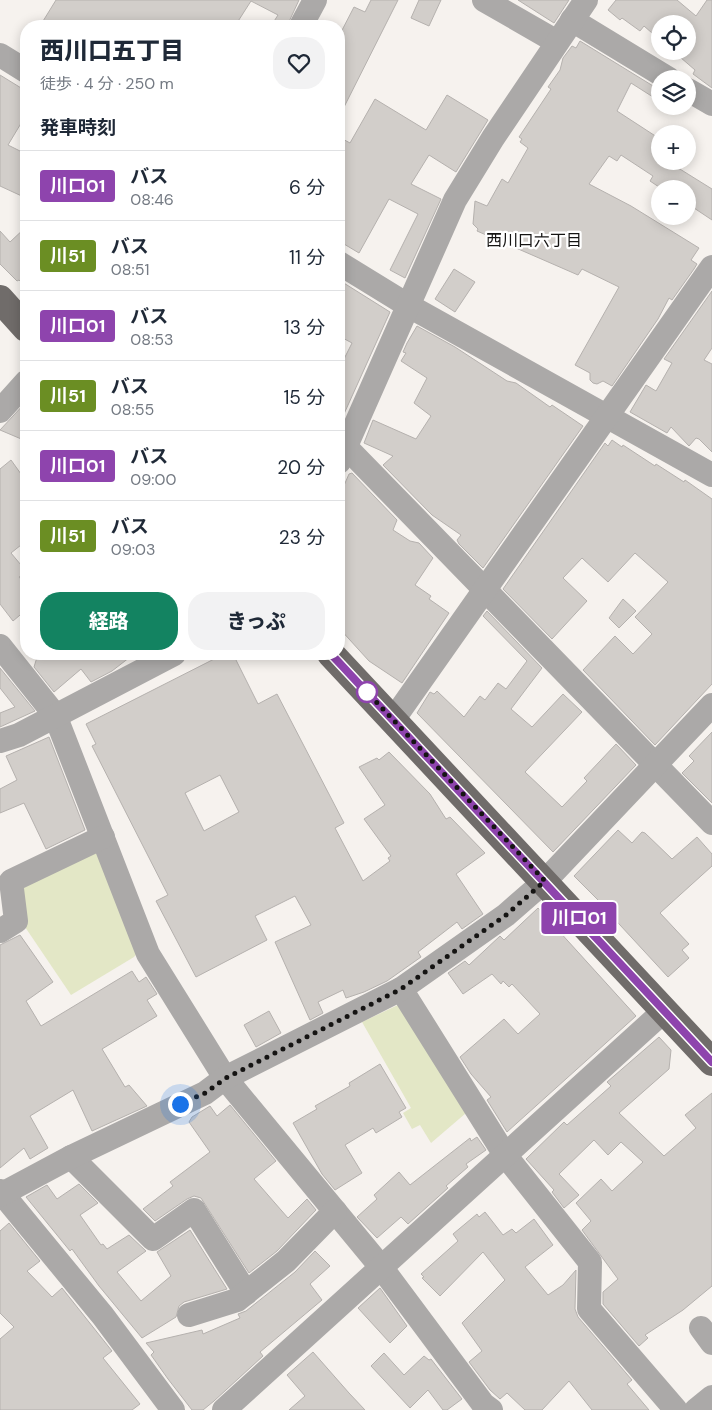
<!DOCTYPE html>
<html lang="ja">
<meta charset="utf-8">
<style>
:root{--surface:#fff;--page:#f2f2f3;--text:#1f2937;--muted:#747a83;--line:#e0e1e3;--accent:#138361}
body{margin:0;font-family:"DM Sans","Noto Sans JP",sans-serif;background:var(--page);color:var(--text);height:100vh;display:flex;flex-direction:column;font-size:19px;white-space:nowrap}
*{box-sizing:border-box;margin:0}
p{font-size:16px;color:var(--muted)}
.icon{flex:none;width:28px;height:28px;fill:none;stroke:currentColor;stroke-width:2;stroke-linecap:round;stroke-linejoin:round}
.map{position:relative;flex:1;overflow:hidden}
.panel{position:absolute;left:20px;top:20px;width:325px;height:640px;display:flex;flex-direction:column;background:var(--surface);border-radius:20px;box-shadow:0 2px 12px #0003}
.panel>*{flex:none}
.badge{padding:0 10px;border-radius:4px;font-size:18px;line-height:32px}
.controls{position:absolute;left:651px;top:15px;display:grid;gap:10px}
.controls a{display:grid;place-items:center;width:45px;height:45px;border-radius:50%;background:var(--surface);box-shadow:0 2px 12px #0003;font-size:25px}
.you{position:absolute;width:25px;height:25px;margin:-12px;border:4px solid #fff;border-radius:50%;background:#1a73e8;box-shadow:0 0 0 8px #1a73e833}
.map>.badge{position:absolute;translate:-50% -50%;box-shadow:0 0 0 2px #fff}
h2{padding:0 20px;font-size:19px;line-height:45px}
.round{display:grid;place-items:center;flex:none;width:52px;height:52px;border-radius:20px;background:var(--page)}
.head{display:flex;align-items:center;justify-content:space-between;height:85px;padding:0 20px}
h1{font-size:24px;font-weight:800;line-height:38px}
.primary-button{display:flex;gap:10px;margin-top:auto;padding:10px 20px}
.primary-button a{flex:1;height:58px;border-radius:20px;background:var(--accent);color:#fff;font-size:20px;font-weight:800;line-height:58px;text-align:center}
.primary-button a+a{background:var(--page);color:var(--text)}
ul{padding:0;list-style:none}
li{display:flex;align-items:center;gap:15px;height:70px;padding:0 20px;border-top:1px solid var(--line)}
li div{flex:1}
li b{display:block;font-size:19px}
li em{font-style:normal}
li .badge{min-width:55px;font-weight:700;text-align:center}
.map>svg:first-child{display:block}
.green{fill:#e3e7c6}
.building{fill:#d2ceca;stroke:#b5b1ae;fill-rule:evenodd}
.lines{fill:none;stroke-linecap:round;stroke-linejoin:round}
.minor{stroke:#aba9a8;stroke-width:24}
.major{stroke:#706c6a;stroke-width:28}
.line-casing{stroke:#fff;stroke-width:11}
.line{stroke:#8e44ad;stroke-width:8}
.walk{stroke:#151413;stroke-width:5;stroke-dasharray:0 9}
.stop-dot{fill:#fff;stroke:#8e44ad;stroke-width:2.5}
.labels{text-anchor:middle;stroke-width:4.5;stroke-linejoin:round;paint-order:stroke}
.neighbourhood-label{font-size:16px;fill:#151413;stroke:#fff}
</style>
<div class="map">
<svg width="712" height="1410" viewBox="0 0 712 1410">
<rect width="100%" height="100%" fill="#f6f2ee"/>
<!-- green -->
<g class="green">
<polygon points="98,848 139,951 134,957 71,995 21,921 17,889"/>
<polygon points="400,1004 466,1113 431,1143 420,1125 412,1129 403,1113 411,1108 362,1022"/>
</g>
<!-- building -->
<g class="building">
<polygon points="56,0 299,0 287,26 271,26 278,15 251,1 235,26 40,26"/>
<polygon points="371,0 398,0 339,117 339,36 354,7 365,12"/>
<polygon points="419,0 441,0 429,26 411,18"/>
<polygon points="518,0 569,0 554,23"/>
<polygon points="616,0 677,0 696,16 707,0 712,0 712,88 693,74 695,70 673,51 688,51 688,24 660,24 660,40 644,26 640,31 622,18 620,20 608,10"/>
<polygon points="580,41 658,89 653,97 631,83 617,111 660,139 652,152 660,157 660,161 667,161 712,189 712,220 688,204 688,189 662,189 650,181 653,176 621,155 617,161 609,156 589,184 631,206 699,248 691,260 697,264 694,269 672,300 669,298 658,319 612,386 603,381 597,384 593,383 590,380 590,373 575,365 619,287 582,269 578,275 477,231 478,229 473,224 475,201 487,206 502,179 508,183 528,148 520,142 522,139 519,137 551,89 548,87 560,70 563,58 572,46 576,48"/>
<polygon points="0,75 26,91 26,115 8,145 26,154 26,198 0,186"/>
<polygon points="447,95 488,120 456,172 429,155 411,184 441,199 405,278 390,270 418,214 389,199 359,253 339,241 339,137 350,143 375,99 426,130"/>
<polygon points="26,227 26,287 19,280 17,281 0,264 0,231 10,242"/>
<polygon points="454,269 475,282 455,312 435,299"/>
<polygon points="339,280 390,312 339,425 339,388 344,375 339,372 339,369 352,343 339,336"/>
<polygon points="712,291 712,348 704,360 712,364 712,452 699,439 696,438 689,446 671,427 667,433 630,412 646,385 656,391 672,363 664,359"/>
<polygon points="417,326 455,347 507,381 516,383 550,407 552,405 583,426 483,568 459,544 457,540 461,535 432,515 383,465 393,456 364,443 373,420 416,439 431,416 414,403 427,378 401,361 406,353 403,352 407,343"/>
<polygon points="26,402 26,441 0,430"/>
<polygon points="612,440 622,447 623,445 655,466 656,464 684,482 685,480 712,499 712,684 655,745 583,670 615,636 633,654 652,634 635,617 668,582 635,553 608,582 582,558 563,578 587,601 552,639 503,589 605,443 608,446"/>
<polygon points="11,460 26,481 26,541 11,553 26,571 19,577 26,585 26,610 13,621 0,604 0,469"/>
<polygon points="352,473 397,520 393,530 410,541 419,543 433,558 415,585 431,596 429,599 449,613 402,683 369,661 339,628 339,497 349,474"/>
<polygon points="623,599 636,611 619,628 609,618"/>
<polygon points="487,611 542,668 511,709 532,727 563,694 582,712 525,772 562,807 587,781 584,778 616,744 636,765 553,852 417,713 430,692 434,694 437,691 464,717 480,696 485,700 498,683 506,689 527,661 483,616"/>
<polygon points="38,654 57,654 61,658 66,654 134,654 112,671 91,682 81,669 54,692 34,667"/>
<path d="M224 654H233L258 704 277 694 344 823 335 828 363 881 390 861 388 858 391 856 364 819 385 805 359 767 377 758 379 760 389 752 430 794 446 819 450 817 485 853 456 874 483 914 462 929 457 922 418 952 421 957 387 981 364 992 346 998 343 990 318 1002 323 1013 310 1020 275 942 311 925 295 896 255 916 267 940 196 977 156 901 168 895 92 746 96 744 86 724ZM220 775 239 812 204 831 185 793Z"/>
<polygon points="0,668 35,711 0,727 0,713 15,707 0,688"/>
<polygon points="712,732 712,803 682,773 694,761 689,756"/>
<polygon points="49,737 85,830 46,849 24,803 0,813 0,789 17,780 6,756"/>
<polygon points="618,830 632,843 642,832 645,833 672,859 697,837 712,854 712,866 660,913 689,944 682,950 689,958 668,977 608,912 609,911 574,876"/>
<polygon points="538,908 636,1016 507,1132 487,1100 491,1097 471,1074 460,1057 504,1019 518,1034 540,1014 512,984 509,987 503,981 501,984 492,974 463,994 448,973 465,961 469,965 500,936 504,940"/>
<polygon points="20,935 53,982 26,1001 41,1026 132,971 139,982 146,977 157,994 147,1000 157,1016 102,1049 125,1087 129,1085 147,1106 92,1131 73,1090 30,1116 48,1148 30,1159 24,1148 0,1168 0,945"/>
<polygon points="269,1011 281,1033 256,1047 244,1025"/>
<polygon points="659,1037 671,1050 669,1069 619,1113 664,1156 696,1128 685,1115 712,1093 712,1286 683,1310 645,1335 648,1338 639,1346 603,1304 603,1292 618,1279 582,1230 591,1221 576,1203 601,1179 612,1191 643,1162 621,1142 608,1155 594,1140 559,1174 579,1195 564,1208 552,1192 554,1190 526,1159 564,1122 567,1125 611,1086 607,1082"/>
<polygon points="380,1064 406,1108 399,1112 402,1117 376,1133 373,1128 345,1145 362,1173 335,1190 322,1174 293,1123 317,1109 315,1106 350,1086 349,1083"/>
<polygon points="230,1105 276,1161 254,1179 288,1218 307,1199 316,1210 277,1251 249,1273 201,1198 194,1196 187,1199 155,1221 143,1209 173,1186 170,1182 210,1152 189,1122 192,1117 210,1106 217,1116"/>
<polygon points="477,1137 486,1150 466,1164 468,1167 446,1186 448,1188 408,1224 401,1217 377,1238 357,1217 377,1199 374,1195 399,1172 410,1185 470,1138 471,1141"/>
<polygon points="79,1184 98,1203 80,1215 101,1245 103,1244 107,1249 129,1235 146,1251 117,1272 141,1301 171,1276 157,1252 190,1230 227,1289 184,1302 179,1306 176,1317 142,1338 99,1286 72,1249 70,1251 26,1197 47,1185 57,1199"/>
<polygon points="485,1212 503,1235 512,1229 516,1233 534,1219 553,1245 525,1267 548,1295 563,1285 576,1270 575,1309 578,1317 632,1380 627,1384 649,1410 592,1410 569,1381 542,1410 525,1410 507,1393 500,1399 490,1390 469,1362 482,1351 462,1323 505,1280 483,1252 440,1296 422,1278 424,1277 421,1274 458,1241 453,1234 477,1214 479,1217"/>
<polygon points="9,1223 40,1261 27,1271 52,1297 62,1288 112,1351 103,1358 140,1404 132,1410 0,1410 0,1339 14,1327 0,1313 0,1231"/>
<polygon points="315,1251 330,1266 310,1284 322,1300 260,1352 263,1356 214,1401 203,1410 192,1410 168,1379 151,1355 154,1352 146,1343 202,1330 203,1334 240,1318 238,1314 246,1311 295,1272"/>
<polygon points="380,1288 407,1326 390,1343 358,1308"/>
<polygon points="313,1352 349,1393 365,1410 289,1410 305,1396 287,1375"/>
<polygon points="384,1353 404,1375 424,1356 429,1360 431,1359 462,1399 447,1410 443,1410 428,1390 410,1408 371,1366"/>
</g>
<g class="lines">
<!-- minor -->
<g class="minor">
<polyline points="484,0 557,42"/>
<polyline points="572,20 669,79"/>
<polyline points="301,26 315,0"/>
<polyline points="0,55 26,71"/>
<polyline points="688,90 712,104"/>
<polyline points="339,263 409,306 712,475"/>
<polyline points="0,411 26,382"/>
<polyline points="346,447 712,823"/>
<polyline points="339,462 455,200 493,138 586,0"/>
<polyline points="0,646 55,715 148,954 225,1078 381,1267 483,1404 491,1410"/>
<polyline points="393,720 712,267"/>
<polyline points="0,741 19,735 174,654"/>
<polyline points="0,931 16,921 11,881 103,837"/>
<polyline points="401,989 505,1155 590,1262 589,1309 676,1410"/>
<polyline points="71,1157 153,1239 194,1210 246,1293"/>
<polyline points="0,1191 103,1316 173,1410"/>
<polyline points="0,1195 71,1157 205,1093 225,1078 401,989 506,915 545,881 712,705"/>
<polyline points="189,1315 237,1300 286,1261 335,1211"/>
<polyline points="701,1328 712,1343"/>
<polyline points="224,1410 664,1011"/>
<polyline points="696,1410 712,1397"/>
</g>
<!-- major -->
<g class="major">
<polyline points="0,299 26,328"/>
<polyline points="331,654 712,1062"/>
</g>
</g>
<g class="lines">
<!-- line casing -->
<g class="line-casing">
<polyline id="line" points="331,654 712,1062"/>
</g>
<!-- line -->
<use href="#line" class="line"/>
<!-- walk -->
<polyline class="walk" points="180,1104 205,1093 226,1078 401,989 506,915 545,881 367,692"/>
</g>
<!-- markers -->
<circle class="stop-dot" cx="367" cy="692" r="10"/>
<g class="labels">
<!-- neighbourhood labels -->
<g class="neighbourhood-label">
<text x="534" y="246">西川口六丁目</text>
</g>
</g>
</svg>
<div class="controls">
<a><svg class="icon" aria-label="locate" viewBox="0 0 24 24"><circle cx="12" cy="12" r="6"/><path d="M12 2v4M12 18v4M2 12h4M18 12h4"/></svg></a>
<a><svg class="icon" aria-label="layers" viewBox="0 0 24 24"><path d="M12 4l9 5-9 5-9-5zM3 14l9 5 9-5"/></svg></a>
<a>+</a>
<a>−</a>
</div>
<div class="you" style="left:180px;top:1104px"></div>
<b class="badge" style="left:579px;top:918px;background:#8e44ad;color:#fff">川口01</b>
<section class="panel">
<div class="head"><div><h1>西川口五丁目</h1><p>徒歩 · 4 分 · 250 m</p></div><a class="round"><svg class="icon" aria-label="heart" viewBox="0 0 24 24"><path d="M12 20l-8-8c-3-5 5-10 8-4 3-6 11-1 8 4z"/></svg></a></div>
<h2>発車時刻</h2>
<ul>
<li><span class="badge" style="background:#8e44ad;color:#fff">川口01</span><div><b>バス</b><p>08:46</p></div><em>6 分</em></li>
<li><span class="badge" style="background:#6b8e23;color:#fff">川51</span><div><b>バス</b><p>08:51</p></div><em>11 分</em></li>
<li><span class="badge" style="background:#8e44ad;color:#fff">川口01</span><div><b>バス</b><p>08:53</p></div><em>13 分</em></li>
<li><span class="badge" style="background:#6b8e23;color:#fff">川51</span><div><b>バス</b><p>08:55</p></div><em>15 分</em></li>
<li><span class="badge" style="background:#8e44ad;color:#fff">川口01</span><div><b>バス</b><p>09:00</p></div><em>20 分</em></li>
<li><span class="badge" style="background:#6b8e23;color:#fff">川51</span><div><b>バス</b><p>09:03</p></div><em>23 分</em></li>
</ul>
<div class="primary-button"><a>経路</a><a>きっぷ</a></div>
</section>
</div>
